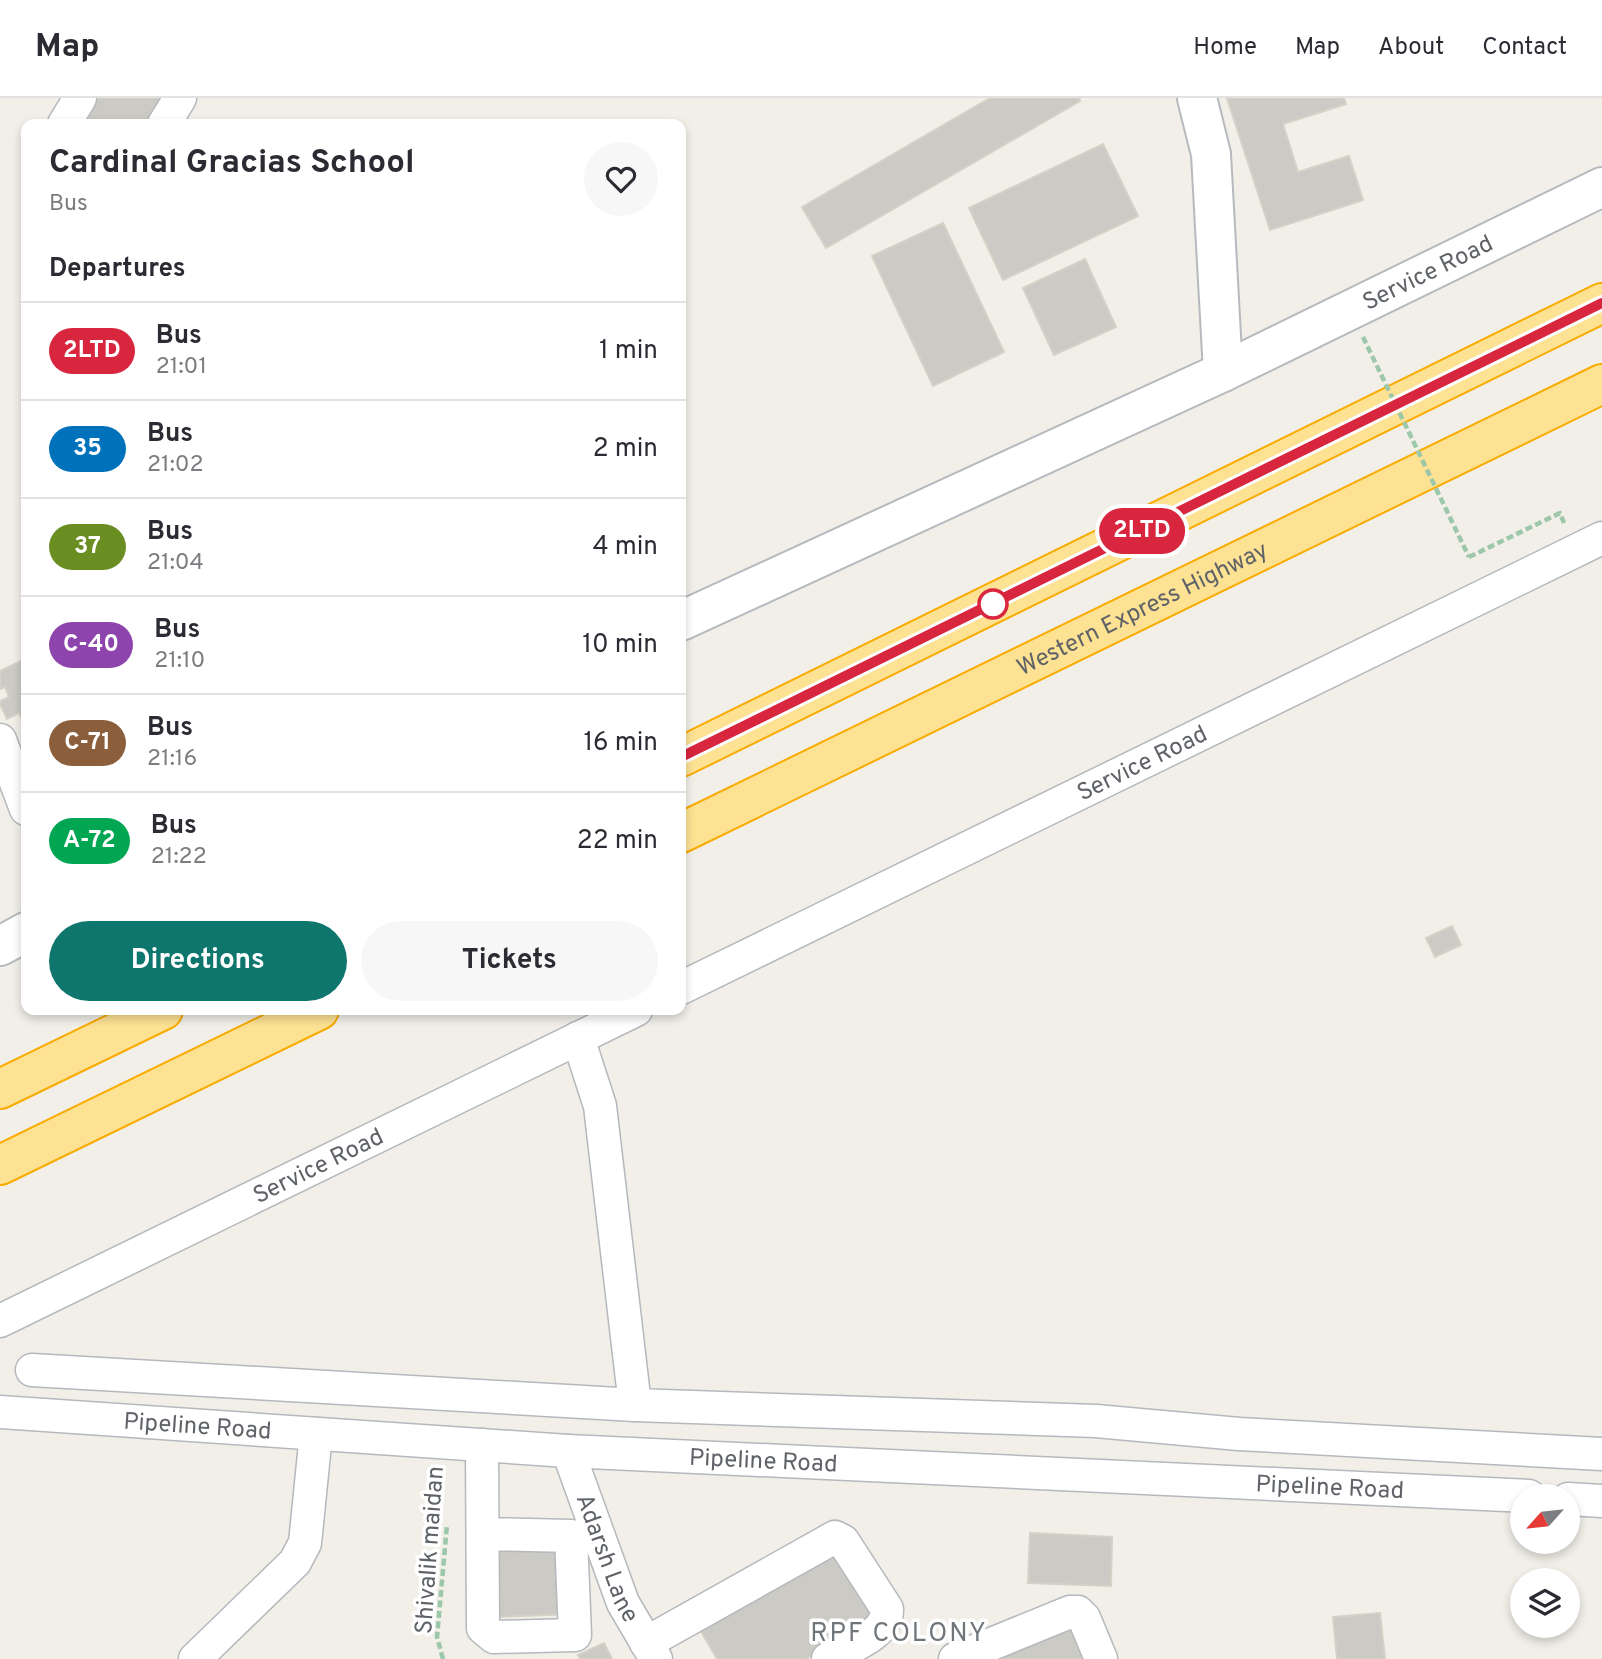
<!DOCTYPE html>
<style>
:root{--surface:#fff;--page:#f7f7f7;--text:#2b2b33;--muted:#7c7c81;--line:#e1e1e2;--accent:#0f766e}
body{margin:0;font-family:Overpass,sans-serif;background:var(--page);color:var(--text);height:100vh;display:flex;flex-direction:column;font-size:26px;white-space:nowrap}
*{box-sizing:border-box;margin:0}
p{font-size:23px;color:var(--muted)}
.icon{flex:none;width:38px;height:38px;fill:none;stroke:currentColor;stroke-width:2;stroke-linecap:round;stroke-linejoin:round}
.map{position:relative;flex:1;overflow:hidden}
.panel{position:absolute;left:21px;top:21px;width:665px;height:896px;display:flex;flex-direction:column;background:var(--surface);border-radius:14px;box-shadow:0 4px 10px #0003}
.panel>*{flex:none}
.badge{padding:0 14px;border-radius:23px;font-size:24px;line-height:46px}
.needle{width:46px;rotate:243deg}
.fabs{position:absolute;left:1510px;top:1386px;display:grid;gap:14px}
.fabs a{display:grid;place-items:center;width:70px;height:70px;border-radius:50%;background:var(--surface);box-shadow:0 4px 10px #0003;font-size:35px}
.map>.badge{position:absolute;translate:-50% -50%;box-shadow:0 0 0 4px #fff}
h2{padding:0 28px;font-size:26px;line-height:63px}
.round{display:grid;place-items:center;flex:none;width:74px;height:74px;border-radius:37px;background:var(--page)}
.head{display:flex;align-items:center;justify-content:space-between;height:119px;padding:0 28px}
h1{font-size:33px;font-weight:700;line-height:52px}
.action{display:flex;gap:14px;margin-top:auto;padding:14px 28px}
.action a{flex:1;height:80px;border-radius:42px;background:var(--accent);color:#fff;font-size:28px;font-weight:700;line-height:80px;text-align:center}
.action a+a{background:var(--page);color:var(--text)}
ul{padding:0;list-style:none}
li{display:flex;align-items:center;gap:21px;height:98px;padding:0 28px;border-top:2px solid var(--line)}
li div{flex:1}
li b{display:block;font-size:26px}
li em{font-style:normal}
li .badge{min-width:77px;font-weight:700;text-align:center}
header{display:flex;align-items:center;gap:42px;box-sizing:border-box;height:98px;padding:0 35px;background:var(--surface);border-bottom:2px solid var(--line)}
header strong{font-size:33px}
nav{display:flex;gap:38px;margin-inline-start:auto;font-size:24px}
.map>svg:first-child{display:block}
.building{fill:#cccac5;stroke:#d6d1c6;stroke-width:2}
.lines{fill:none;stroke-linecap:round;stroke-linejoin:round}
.street-casing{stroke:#b5b8bc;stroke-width:35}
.secondary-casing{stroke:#b6babf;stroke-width:42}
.highway-casing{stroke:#f9ab00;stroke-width:42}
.path{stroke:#9cc7a9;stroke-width:4.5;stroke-dasharray:7 3.5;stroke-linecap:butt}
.street{stroke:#fff;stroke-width:32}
.secondary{stroke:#fff;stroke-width:38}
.highway{stroke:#fde293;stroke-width:38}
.path-bridge{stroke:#9cc7a9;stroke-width:4.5;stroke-dasharray:7 3.5;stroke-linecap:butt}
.line-casing{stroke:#fff;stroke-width:16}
.line{stroke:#d7263d;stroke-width:10}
.stop-dot{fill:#fff;stroke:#d7263d;stroke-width:3.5}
.labels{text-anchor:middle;stroke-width:7;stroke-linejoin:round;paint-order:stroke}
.street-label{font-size:24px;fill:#5f6368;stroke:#fff}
.neighbourhood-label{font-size:26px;letter-spacing:2px;fill:#70757a;stroke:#fff}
</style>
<header>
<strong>Map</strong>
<nav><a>Home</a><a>Map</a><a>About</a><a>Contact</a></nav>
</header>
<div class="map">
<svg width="1602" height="1561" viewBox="0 0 1602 1561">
<rect width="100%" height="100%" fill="#f1efe8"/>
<!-- building -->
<g class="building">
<polygon points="98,0 169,0 153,26 83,26"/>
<polygon points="990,0 1079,0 1080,3 826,150 802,109"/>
<polygon points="1227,0 1344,0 1346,6 1283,26 1298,74 1349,58 1363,102 1270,132"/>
<polygon points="1103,46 1138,118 1003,182 969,110"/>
<polygon points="943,125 1004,254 933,288 872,158"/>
<polygon points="1085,161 1116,229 1054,257 1023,190"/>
<polygon points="23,562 26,566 26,629 19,615 7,621 0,606 0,603 9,599 5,589 0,591 0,573"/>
<polygon points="1452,828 1461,847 1435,859 1426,840"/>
<polygon points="1030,1435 1112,1439 1111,1488 1028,1485"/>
<polygon points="568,1442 571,1516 497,1519 495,1444"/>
<polygon points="836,1449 877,1520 806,1561 717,1561 698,1528"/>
<polygon points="1380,1515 1385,1561 1337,1561 1333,1519"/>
<polygon points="1074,1518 1093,1561 980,1561"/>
<polygon points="604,1545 612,1561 580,1561 578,1557"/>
</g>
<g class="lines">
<!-- street casing -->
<g class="street-casing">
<g id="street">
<polyline points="64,26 80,0"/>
<polyline points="164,26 180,0"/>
<polyline points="0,642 26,711"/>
<path id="s1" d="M681 890 1602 440"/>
<polyline points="578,940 600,1008 635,1307 1096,1323 1239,1336 1602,1356"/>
<path id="s2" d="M0 1223 636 912"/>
<polyline points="32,1272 635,1307"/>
<path id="s3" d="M0 1314 568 1353 1529 1398"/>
<polyline points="482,1347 483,1530 494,1539 575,1537 571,1438 483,1436"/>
<path id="s4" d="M568 1353 623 1505 656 1561"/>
<polyline points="1568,1401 1602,1403"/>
<path d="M646 1545 835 1439 843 1443 887 1511C888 1537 849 1549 828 1561"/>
<polyline points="195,1561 295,1464 305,1445 316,1336"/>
<polyline points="955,1561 1070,1514 1078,1514 1084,1520 1101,1561"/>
</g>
</g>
<!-- secondary casing -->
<g class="secondary-casing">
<g id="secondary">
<polyline points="1197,0 1211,56 1223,274"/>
<path id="s5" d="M681 523 1223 274 1602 89"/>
<polyline points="0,848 26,834"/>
</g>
</g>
<!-- highway casing -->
<g class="highway-casing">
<g id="highway">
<polyline points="681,659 1602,205"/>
<path id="s6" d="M681 735 1602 286"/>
<polyline points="0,991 163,912"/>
<polyline points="0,1067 319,912"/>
</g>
</g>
<!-- path -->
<g class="path">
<polyline points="1469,459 1560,415 1564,425"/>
<polyline points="443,1561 437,1539 447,1427"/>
</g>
<!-- street -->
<use href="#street" class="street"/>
<!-- secondary -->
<use href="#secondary" class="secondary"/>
<!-- highway -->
<use href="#highway" class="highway"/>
<!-- path-bridge -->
<polyline class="path-bridge" points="1363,239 1469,459"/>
</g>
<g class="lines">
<!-- line casing -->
<g class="line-casing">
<polyline id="line" points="681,659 1602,205"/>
</g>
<!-- line -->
<use href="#line" class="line"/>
</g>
<!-- markers -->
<circle class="stop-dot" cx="993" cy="506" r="14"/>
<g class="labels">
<!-- street labels -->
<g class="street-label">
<text dy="8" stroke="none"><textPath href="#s5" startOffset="824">Service Road</textPath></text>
<text dy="8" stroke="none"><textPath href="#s6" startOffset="513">Western Express Highway</textPath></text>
<text dy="8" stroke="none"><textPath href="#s1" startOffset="513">Service Road</textPath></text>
<text dy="8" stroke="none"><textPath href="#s2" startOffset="354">Service Road</textPath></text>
<text dy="8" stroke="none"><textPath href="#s3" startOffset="198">Pipeline Road</textPath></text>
<text dy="8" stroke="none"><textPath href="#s3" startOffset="765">Pipeline Road</textPath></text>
<text dy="8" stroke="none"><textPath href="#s3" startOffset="1332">Pipeline Road</textPath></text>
<text transform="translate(429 1452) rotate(-86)" y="8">Shivalik maidan</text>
<text dy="8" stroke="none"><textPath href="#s4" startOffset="114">Adarsh Lane</textPath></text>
</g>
<!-- neighbourhood labels -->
<g class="neighbourhood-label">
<text x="899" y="1543">RPF COLONY</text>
</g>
</g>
</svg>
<div class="fabs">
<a><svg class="needle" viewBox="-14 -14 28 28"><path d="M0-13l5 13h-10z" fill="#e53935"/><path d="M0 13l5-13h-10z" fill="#7c7c81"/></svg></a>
<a><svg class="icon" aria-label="layers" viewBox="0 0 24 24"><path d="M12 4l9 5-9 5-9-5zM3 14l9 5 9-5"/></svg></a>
</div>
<b class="badge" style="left:1142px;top:433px;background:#d7263d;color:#fff">2LTD</b>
<section class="panel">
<div class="head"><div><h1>Cardinal Gracias School</h1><p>Bus</p></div><a class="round"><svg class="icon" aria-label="heart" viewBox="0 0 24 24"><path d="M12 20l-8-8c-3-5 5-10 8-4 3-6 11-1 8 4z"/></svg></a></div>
<h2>Departures</h2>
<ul>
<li><span class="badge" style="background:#d7263d;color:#fff">2LTD</span><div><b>Bus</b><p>21:01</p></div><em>1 min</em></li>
<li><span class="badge" style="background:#0072bc;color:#fff">35</span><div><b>Bus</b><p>21:02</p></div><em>2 min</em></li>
<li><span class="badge" style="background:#6b8e23;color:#fff">37</span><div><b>Bus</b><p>21:04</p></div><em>4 min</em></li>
<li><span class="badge" style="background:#8e44ad;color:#fff">C-40</span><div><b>Bus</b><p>21:10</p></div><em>10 min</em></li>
<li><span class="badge" style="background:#8b5e3c;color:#fff">C-71</span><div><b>Bus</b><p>21:16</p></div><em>16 min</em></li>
<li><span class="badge" style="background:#00a651;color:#fff">A-72</span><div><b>Bus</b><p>21:22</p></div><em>22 min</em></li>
</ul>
<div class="action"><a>Directions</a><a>Tickets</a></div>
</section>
</div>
